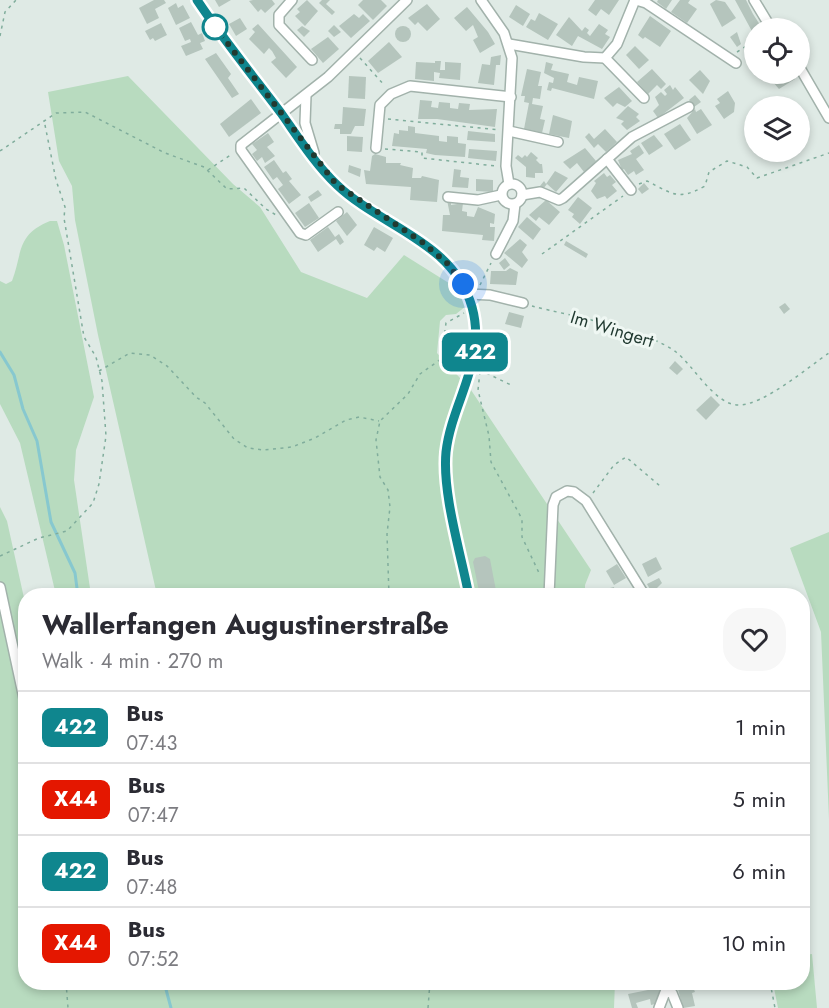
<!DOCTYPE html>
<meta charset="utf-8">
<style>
:root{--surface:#fff;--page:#f7f7f7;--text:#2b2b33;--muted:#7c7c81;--line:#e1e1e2}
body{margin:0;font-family:Jost,sans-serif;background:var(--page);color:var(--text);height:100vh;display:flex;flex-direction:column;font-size:22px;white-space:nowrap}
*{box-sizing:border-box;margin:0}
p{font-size:20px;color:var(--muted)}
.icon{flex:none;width:33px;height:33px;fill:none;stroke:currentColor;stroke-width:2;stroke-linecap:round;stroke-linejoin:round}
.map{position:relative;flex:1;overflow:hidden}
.sheet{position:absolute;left:18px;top:588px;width:792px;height:402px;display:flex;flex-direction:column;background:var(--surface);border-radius:24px;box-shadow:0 3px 9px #0003}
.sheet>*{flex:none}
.badge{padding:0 12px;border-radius:9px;font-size:21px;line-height:39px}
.controls{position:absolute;left:744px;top:18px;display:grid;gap:12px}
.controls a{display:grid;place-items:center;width:66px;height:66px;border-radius:50%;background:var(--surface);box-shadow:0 3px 9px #0003;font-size:30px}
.you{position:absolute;width:30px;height:30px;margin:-15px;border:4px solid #fff;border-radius:50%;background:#1a73e8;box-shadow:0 0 0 9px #1a73e833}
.map>.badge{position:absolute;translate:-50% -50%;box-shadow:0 0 0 3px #fff}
.round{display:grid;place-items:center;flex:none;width:63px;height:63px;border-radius:24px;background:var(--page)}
.overview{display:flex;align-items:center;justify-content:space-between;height:102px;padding:0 24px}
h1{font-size:28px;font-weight:700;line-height:45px}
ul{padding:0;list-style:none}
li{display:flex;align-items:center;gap:18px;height:72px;padding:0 24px;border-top:2px solid var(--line)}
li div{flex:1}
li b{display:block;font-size:22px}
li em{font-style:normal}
li .badge{min-width:66px;font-weight:700;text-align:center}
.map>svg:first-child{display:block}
.green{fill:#b8dbbf}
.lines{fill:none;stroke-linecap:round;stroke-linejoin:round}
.stream{stroke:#87c8cf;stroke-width:3}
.building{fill:#b5c5bd}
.minor-casing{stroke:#a2b2ab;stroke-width:12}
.path{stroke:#80ad9c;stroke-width:1.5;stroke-dasharray:3 4.5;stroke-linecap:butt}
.minor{stroke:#fff;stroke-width:9}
.line-casing{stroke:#fff;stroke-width:14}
.line{stroke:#0f868e;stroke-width:9}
.walk{stroke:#213a31;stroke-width:6;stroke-dasharray:0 10.8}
.stop-dot{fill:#fff;stroke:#0f868e;stroke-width:3}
.labels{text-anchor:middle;stroke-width:6;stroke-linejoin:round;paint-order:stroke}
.street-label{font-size:18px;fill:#213a31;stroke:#eff7f3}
</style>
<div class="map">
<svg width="829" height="1008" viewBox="0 0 829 1008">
<rect width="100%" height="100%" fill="#dfeae5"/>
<!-- green -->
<g class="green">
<polygon points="128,76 233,184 260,207 301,272 367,298 404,255 452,285 471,302 456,314 446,315 440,321 437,353 471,390 591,570 585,585 585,595 157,595 98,335 75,220 72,186 59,161 48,92"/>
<path d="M50 221H57L64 245 94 397 76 450 74 480 91 595H56L20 443 0 404V281L6 284 12 281C23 252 16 235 50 221Z"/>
<polygon points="0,507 7,521 26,607 26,982 615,982 614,1008 0,1008"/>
<polygon points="829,532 829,819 821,632 790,548"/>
<polygon points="812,954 817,1008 778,1008 773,983 802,982 803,955"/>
</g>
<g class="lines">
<!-- stream -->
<g class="stream">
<polyline points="0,352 14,375 23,409 37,441 51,522 75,573 78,596"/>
<polyline points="164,982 171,1008"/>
</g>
</g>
<!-- building -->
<g class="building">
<polygon points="154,0 164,0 166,3 155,9 159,18 147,24 139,8"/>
<polygon points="215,0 231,0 219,7"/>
<polygon points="253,0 272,0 275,4 265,13 261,9 258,12 249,1"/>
<polygon points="307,0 318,11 305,26 295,16 300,12 297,9"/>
<polygon points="322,0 330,0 326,4 335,12 332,15 319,3"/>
<polygon points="363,0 381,0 387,6 373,20 358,5"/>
<polygon points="595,0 619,0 609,15 601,9 596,16 588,10"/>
<polygon points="658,0 672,0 666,9 657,2"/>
<polygon points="680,0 690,0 688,3 697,9 687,23 671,12"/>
<polygon points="716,0 725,2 736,18 722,27 710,4"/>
<polygon points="735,0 746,0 753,14 762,28 754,28 754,35"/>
<polygon points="176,3 178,8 183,5 190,18 176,25 168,8"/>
<polygon points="427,4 440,19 427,31 418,22 415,25 408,18"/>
<polygon points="516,5 530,14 523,26 509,17"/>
<polygon points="467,7 488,32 495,44 480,53 473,40 478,37 473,25 466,31 454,18"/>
<polygon points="539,13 558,24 548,40 526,27 531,19 535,21"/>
<polygon points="354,14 359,18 363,14 370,21 351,38 339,26"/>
<polygon points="650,16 671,31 660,47 645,37 643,39 638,35"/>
<polygon points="569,17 582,31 585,27 589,30 587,33 590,36 599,24 608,30 605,34 610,37 602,49 578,36 572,46 556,35"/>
<polygon points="240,18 247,29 236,36 229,24"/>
<polygon points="191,22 198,35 202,33 205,41 200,43 203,49 186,56 181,46 191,42 190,39 185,41 179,28"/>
<polygon points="161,23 167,35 155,41 153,38 150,40 145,31"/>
<polygon points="258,24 297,67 286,78 271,62 276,58 272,51 269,48 264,54 249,39 255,32 252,29"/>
<polygon points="334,25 341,32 334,37 328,31"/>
<polygon points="302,26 310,31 304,37 297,30"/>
<circle cx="403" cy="34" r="8"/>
<polygon points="737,32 741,44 737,47 730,37"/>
<polygon points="328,37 339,49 323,63 311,49"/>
<polygon points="389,42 402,57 378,73 368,61"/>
<polygon points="635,46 649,60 639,69 626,55"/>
<polygon points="216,53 231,74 228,78 239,94 232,98 205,59"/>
<polygon points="501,55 500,65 496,65 494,85 478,83 482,64 490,65 491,57"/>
<polygon points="435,61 441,61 440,70 445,70 445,62 461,63 460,80 439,78 440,73 434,72 434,81 415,79 416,62 435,63"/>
<polygon points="546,62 553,64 551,70 569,74 567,82 577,85 579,77 598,81 594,99 552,88 551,91 547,90 549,82 553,83 554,78 544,73"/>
<polygon points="527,69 541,72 538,86 542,86 540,99 533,98 532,104 543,106 540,119 545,120 542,133 524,129 529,103 524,102 525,96 521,96"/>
<polygon points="652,69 666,84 661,89 657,85 648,94 637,82"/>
<polygon points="700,70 710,81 703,94 689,80"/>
<polygon points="766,74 791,74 795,79 779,89"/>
<polygon points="349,76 366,77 365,99 348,98"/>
<polygon points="670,85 673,90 675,87 684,98 658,118 653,111 659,105 655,97 661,92 665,96 667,94 664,90"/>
<polygon points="619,87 632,101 625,107 617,103 613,107 604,98"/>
<polygon points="728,91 735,103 734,112 724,119 715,106 720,103 717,99"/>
<polygon points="695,95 701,102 694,107 689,100"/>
<polygon points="251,99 261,113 229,137 220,124"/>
<polygon points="420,100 432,101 431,107 438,108 439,102 450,103 450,108 458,109 459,103 470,104 469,110 497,109 495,127 437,119 418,119"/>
<polygon points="628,106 639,114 636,117 640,121 627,130 621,124 624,121 616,118"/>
<polygon points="343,107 366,109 364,126 355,126 351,134 340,134 340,129 334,129 335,124 342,124"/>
<polygon points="695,109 696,112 701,109 712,125 697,134 687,118"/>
<polygon points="553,115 572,121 569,138 549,134"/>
<polygon points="680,124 691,140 675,150 664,134"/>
<polygon points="408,126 415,127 415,133 439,136 439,141 447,142 447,136 458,137 458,143 466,144 465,157 435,155 426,153 427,149 392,146 394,133 399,134 399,130 408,131"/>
<polygon points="605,129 617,142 606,152 598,144 594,148 585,137 589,133 594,139"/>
<polygon points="468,131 495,134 495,142 467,140"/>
<polygon points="268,133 274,142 267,147 275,156 265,163 262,157 257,161 252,154 257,150 252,144"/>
<polygon points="654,135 663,146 649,155 641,143"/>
<polygon points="347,136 363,137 362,152 347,151"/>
<polygon points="639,145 644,153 636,159 644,170 636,175 634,171 628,175 624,169 622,170 618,160 632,154 630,151"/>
<polygon points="585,148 596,161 584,172 577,163 570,169 563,162"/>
<polygon points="469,149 497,151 496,161 468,158"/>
<polygon points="531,152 538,158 536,160 540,164 542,164 543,173 535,173 535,178 526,177 526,167 515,158 518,155 522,158 525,155 527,157"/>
<polygon points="375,154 386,157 386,163 401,163 400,165 413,168 412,178 421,178 422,176 439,180 437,202 410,200 411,187 366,184 364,170 370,171 372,156"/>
<polygon points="274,160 283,173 286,171 292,179 289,181 301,195 289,204 278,189 283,185 277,177 273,180 264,167"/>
<polygon points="349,165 361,169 360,177 348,172"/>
<polygon points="454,169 461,170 460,177 469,178 468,188 452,187"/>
<polygon points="555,171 568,178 556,192 547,184 543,189 540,186 544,181 546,184"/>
<polygon points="604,173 607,177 610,175 616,182 612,185 617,191 607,199 605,196 597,199 591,191 596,183 594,181"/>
<polygon points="476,179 493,180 493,192 476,191"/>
<polygon points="644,183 649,189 642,194 638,189"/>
<polygon points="318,190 322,195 311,202 308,197"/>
<polygon points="578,197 592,208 580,224 572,217 574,214 568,210"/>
<polygon points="447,200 451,200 451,205 463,203 462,211 467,212 467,216 474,217 478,207 495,214 494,224 490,223 490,227 495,227 494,241 482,240 483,235 442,231 443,215 450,215"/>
<polygon points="546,200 560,212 549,225 539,217 536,221 529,215"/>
<polygon points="309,203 319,218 305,227 295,213"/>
<polygon points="347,212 357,225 347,236 336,221"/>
<polygon points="527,217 541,229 533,240 518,227"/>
<polygon points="328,227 335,237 339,234 344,242 340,245 336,239 318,252 310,240"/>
<polygon points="374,227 393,238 385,252 377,247 374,251 364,245"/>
<polygon points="520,239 527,245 522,252 528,260 522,268 504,253"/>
<polygon points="566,241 588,254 586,258 564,245"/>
<polygon points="505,258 510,265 504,270 499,263"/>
<polygon points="510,268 518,272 516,285 490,284 491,271 506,271"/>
<polygon points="785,303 790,309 784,314 779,307"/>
<polygon points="509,312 524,316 521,328 505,324"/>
<polygon points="675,361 683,369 677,375 669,368"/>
<polygon points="711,396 720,405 706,420 696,410"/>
<polygon points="485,556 490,559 497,596 480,596 473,562 475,558"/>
<polygon points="656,557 662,569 648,577 642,564"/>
<polygon points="617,564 626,578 614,585 606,571"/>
<polygon points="659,578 662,583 652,593 647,584"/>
<polygon points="614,587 615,592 599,596 598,591"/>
<polygon points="654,982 662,982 660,985 662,996 658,997 659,1003 651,1005 650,999 636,1003 638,1008 632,1008 628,994 653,989"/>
<polygon points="676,982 689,982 690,988 693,987 695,992 692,993 695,1006 683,1008"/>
</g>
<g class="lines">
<!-- minor casing -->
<g class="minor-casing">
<g id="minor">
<path d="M197 0C223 39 253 76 281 113 299 137 315 164 337 185 381 227 453 241 472 307 487 361 452 401 446 452 442 493 461 554 469 596"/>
<polyline points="292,0 279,15 279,25 312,60"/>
<polyline points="481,0 504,33 512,58 506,166 509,184"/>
<polyline points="636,0 646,3 736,63"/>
<polyline points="754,0 771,28"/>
<polyline points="509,44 584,57 605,58 617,44 635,0"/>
<polyline points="605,58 644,98"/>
<polyline points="800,68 829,118"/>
<polyline points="306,95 305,123 314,153"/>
<polyline points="509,131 558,142"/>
<polyline points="376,148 380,105 391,94 410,86 511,97"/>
<polyline points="607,159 631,190"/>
<circle cx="512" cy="194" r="10"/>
<polyline points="522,195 540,192 559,200 563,198 632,137 689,107"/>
<polyline points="448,197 478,200 501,195"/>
<polyline points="338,212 306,235 300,233 241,150 241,145 328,77 407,0"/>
<polyline points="496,254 513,221 515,204"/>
<polyline points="468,294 490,295 523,303"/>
<polyline points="0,587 26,708"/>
<polyline points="549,596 553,505 556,497 567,491 574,492 586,501 645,596"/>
<polyline points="667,992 672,993 678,1008"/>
<polyline points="659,1008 669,982"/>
</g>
</g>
<!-- path -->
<g class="path">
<polyline points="0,36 5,12 16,0"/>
<polyline points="737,52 754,41"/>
<polyline points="360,58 385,86"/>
<polyline points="388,119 500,130"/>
<polyline points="385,149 422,152 422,158 496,166"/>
<polyline points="0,151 56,113 85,112 165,153 204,167 227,189 244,188 266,209 276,215"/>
<polyline points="208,170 232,154"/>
<path d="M639 184 647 181C673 194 678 201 705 186L709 172 727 161 747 167 757 178 829 153"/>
<polyline points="542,254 623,196"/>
<polyline points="480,285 491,263"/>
<path d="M532 306C571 316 645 329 676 352 693 365 715 405 738 405 763 406 808 367 829 353"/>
<polyline points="99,371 130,353 150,355 167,366 196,397 205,403 234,439 248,448 263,450 292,447 315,438 346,420 359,417 379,421"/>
<polyline points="480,372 478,390 489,436 491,462 522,519 522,537 540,575"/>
<polyline points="480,372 482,371 511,385"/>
<polyline points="593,493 614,465 626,457 660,486"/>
<polyline points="0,556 39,538 67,531 93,503 99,484 106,436 102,381 96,357 84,337 64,218 65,207 56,180 44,120"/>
<polyline points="389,596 387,534 390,507 388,490 380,477 376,440 380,421 408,394 420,374 441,359 446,323 464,313"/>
<polyline points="66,982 68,1008"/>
<polyline points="770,982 775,1008"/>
<polyline points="428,1008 430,982"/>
</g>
<!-- minor -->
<use href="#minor" class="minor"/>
</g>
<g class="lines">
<!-- line casing -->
<g class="line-casing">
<path id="line" d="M197 0C223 39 253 76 281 113 298 137 315 164 337 185 381 227 453 241 472 307 487 361 452 401 446 452 442 493 461 554 469 596"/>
</g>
<!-- line -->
<use href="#line" class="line"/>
<!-- walk -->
<polyline class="walk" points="215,27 336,184 422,242 447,263 463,284"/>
</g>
<!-- markers -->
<circle class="stop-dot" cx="215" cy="27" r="12"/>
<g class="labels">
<!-- street labels -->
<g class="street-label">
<text transform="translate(612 329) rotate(17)" y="6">Im Wingert</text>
</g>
</g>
</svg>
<div class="controls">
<a><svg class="icon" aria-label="locate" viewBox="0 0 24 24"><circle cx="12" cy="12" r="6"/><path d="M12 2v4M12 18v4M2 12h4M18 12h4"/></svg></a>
<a><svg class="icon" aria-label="layers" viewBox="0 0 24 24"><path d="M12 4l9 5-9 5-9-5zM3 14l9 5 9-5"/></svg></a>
</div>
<div class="you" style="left:463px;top:284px"></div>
<b class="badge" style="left:475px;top:352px;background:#0f868e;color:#fff">422</b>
<section class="sheet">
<div class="overview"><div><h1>Wallerfangen Augustinerstraße</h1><p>Walk · 4 min · 270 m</p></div><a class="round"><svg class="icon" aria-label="heart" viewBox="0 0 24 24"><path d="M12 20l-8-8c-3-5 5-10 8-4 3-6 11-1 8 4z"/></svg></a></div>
<ul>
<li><span class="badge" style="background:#0f868e;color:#fff">422</span><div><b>Bus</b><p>07:43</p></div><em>1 min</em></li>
<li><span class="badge" style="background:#e41700;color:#fff">X44</span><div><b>Bus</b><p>07:47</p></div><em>5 min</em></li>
<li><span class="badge" style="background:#0f868e;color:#fff">422</span><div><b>Bus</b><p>07:48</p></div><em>6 min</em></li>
<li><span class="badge" style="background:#e41700;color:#fff">X44</span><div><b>Bus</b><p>07:52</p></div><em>10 min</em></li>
</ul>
</section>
</div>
